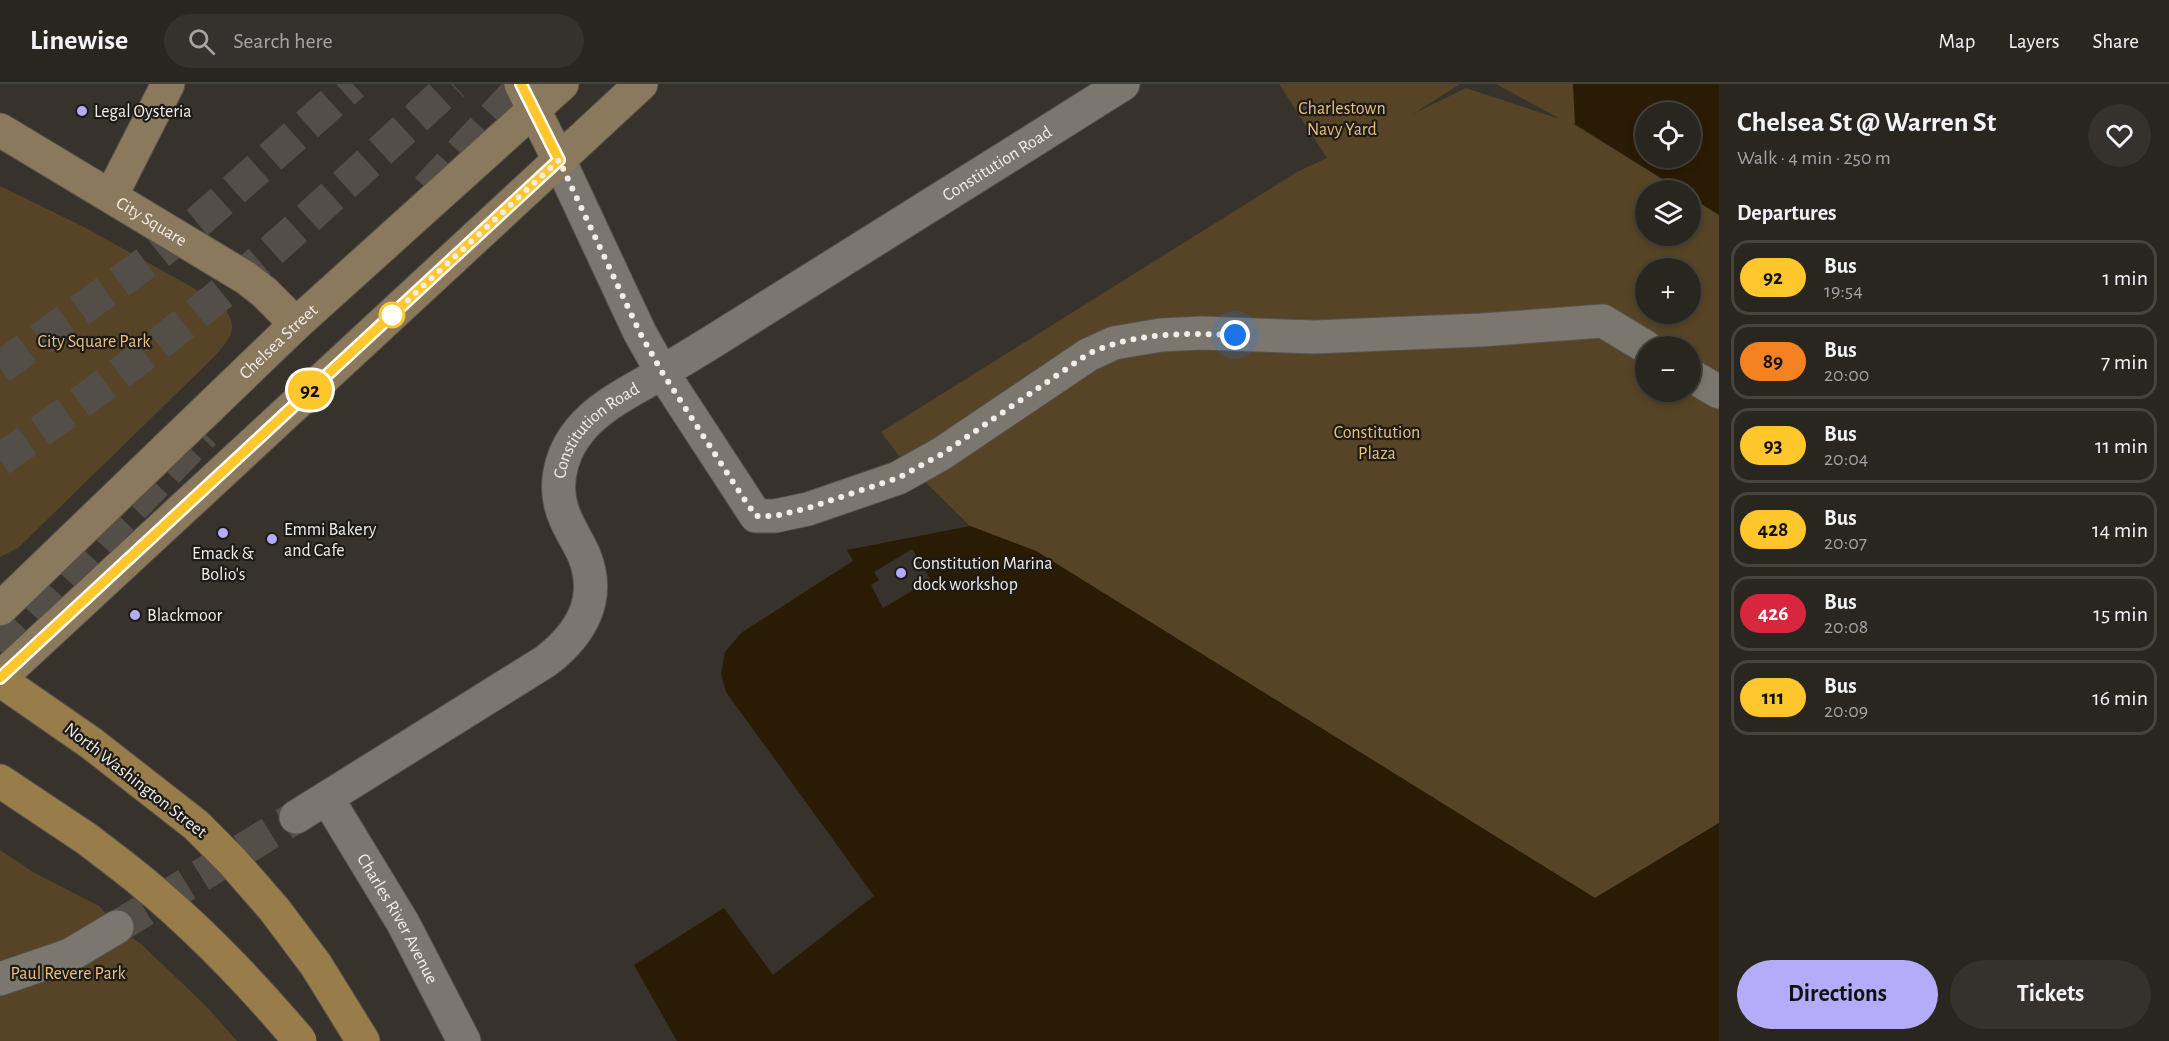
<!DOCTYPE html>
<meta charset="utf-8">
<style>
:root{--surface:#292620;--page:#35322d;--text:#f1f3f6;--muted:#a5a5a5;--line:#45433e;--accent:#b4acf9}
body{margin:0;font-family:"Alegreya Sans",sans-serif;background:var(--page);color:var(--text);height:100vh;display:flex;flex-direction:column;font-size:22px;white-space:nowrap}
*{box-sizing:border-box;margin:0}
p{font-size:20px;color:var(--muted)}
.icon{flex:none;width:33px;height:33px;fill:none;stroke:currentColor;stroke-width:2;stroke-linecap:round;stroke-linejoin:round}
.map{position:relative;flex:1;overflow:hidden}
.details{display:flex;flex-direction:column;background:var(--surface);width:450px}
.details>*{flex:none}
.badge{padding:0 12px;border-radius:20px;font-size:21px;line-height:39px}
.fabs{position:absolute;left:1635px;top:18px;display:grid;gap:12px}
.fabs a{display:grid;place-items:center;width:66px;height:66px;border-radius:50%;background:var(--surface);box-shadow:0 3px 9px #0003,0 0 0 2px var(--line);font-size:30px}
.you{position:absolute;width:30px;height:30px;margin:-15px;border:4px solid #fff;border-radius:50%;background:#1a73e8;box-shadow:0 0 0 9px #1a73e833}
.map>.badge{position:absolute;translate:-50% -50%;box-shadow:0 0 0 3px #fff}
h2{padding:0 18px;font-size:22px;line-height:54px}
.round{display:grid;place-items:center;flex:none;width:63px;height:63px;border-radius:32px;background:var(--page)}
.overview{display:flex;align-items:center;justify-content:space-between;height:102px;padding:0 18px}
h1{font-size:28px;font-weight:700;line-height:45px}
.action{display:flex;gap:12px;margin-top:auto;padding:12px 18px}
.action a{flex:1;height:69px;border-radius:36px;background:var(--accent);color:#111;font-size:24px;font-weight:700;line-height:69px;text-align:center}
.action a+a{background:var(--page);color:var(--text)}
ul{padding:0;list-style:none}
li{display:flex;align-items:center;gap:18px;height:75px;margin:0 12px 9px;padding:0 6px;border:3px solid var(--line);border-radius:18px}
li div{flex:1}
li b{display:block;font-size:22px}
li em{font-style:normal}
li .badge{min-width:66px;font-weight:700;text-align:center}
header{display:flex;align-items:center;gap:36px;box-sizing:border-box;height:84px;padding:0 30px;background:var(--surface);border-bottom:2px solid var(--line)}
header strong{font-size:28px}
nav{display:flex;gap:33px;margin-inline-start:auto;font-size:21px}
.search{width:420px;height:54px;background:var(--page);display:flex;align-items:center;gap:15px;box-sizing:border-box;padding:0 21px;border-radius:33px;color:var(--muted);font-size:22px}
main{display:flex;flex:1;min-height:0}
.map>svg:first-child{display:block}
.green{fill:#574426;fill-rule:evenodd}
.water{fill:#291b04;fill-rule:evenodd}
.pier{fill:#37322b}
.lines{fill:none;stroke-linecap:round;stroke-linejoin:round}
.street-tunnel{stroke:#534e48;stroke-width:33;stroke-dasharray:33 16;stroke-linecap:butt}
.highway-tunnel{stroke:#534e48;stroke-width:33;stroke-dasharray:33 16;stroke-linecap:butt}
.street-casing{stroke:#56514b;stroke-width:35}
.secondary-casing{stroke:#56514b;stroke-width:35}
.primary-casing{stroke:#56514b;stroke-width:35}
.street{stroke:#7c776e;stroke-width:33}
.secondary{stroke:#8a795c;stroke-width:33}
.primary{stroke:#987c4a;stroke-width:33}
.primary-bridge-casing{stroke:#56514b;stroke-width:35;stroke-linecap:butt}
.primary-bridge{stroke:#987c4a;stroke-width:33}
.line-casing{stroke:#fff;stroke-width:14}
.line{stroke:#ffc72c;stroke-width:9}
.walk{stroke:#f1ede9;stroke-width:6;stroke-dasharray:0 10.8}
.poi-dot{fill:#b4acf9;stroke:#1d1b17;stroke-width:2}
.stop-dot{fill:#fff;stroke:#ffc72c;stroke-width:3}
.labels{text-anchor:middle;stroke-width:4.5;stroke-linejoin:round;paint-order:stroke}
.park-label{font-size:18px;fill:#ebc07b;stroke:#1d1b17}
.poi-label{font-size:18px;fill:#f1ede9;stroke:#1d1b17;text-anchor:start}
.street-label{font-size:18px;fill:#f1ede9;stroke:#1d1b17}
</style>
<header>
<strong>Linewise</strong>
<div class="search"><svg class="icon" aria-label="search" viewBox="0 0 24 24"><circle cx="10" cy="10" r="6"/><path d="M15 15l6 6"/></svg>Search here</div>
<nav><a>Map</a><a>Layers</a><a>Share</a></nav>
</header>
<main>
<div class="map">
<svg width="1719" height="957" viewBox="0 0 1719 957">
<rect width="100%" height="100%" fill="#37322b"/>
<!-- green -->
<g class="green">
<path d="M1279 0H1460L1413 30 1466 4 1560 35 1496 0H1646L1573 40 1680 106H1646V152H1690L1691 113 1719 131V739L1595 814 1036 467 970 442 899 372 881 348 1297 88 1327 74ZM1646 184H1690V230H1646ZM1646 262H1690V308H1646Z"/>
<path d="M0 102 86 144 222 220C238 243 234 250 216 271L18 464 0 473Z"/>
<polygon points="0,766 33,788 99,822 117,843 141,860 205,921 237,957 0,957"/>
</g>
<!-- water -->
<g class="water">
<path d="M1573 0H1719V131L1691 113 1690 106H1680L1575 40ZM1646 28H1690V74H1646Z"/>
<polygon points="970,442 1036,467 1595,814 1719,739 1719,957 677,957 634,881 724,824 773,891 874,812 726,608 721,590 725,568 741,549 853,477 847,466"/>
</g>
<!-- pier -->
<polygon class="pier" points="912,465 931,496 883,524 871,501 879,496 874,488"/>
<g class="lines">
<!-- street-tunnel -->
<polyline class="street-tunnel" points="117,843 296,733"/>
<!-- highway-tunnel -->
<g class="highway-tunnel">
<polyline points="427,105 524,0"/>
<polyline points="0,284 158,170 199,137 353,0"/>
<path d="M0 376C90 313 178 248 261 176 326 119 389 59 453 0"/>
<polyline points="0,567 110,447 204,349"/>
</g>
<!-- street casing -->
<g class="street-casing">
<g id="street">
<polyline points="559,76 640,249 662,288 756,432 775,432 808,425 898,394 941,370 1088,271 1114,259 1161,251 1202,249 1314,253 1481,246 1603,237 1646,263"/>
<polyline points="1690,291 1719,308"/>
<path id="s1" d="M327 714 403 839 464 957"/>
<path id="s2" d="M296 733 546 577C581 550 602 515 584 471 576 453 563 436 560 417 555 392 564 365 580 346 597 325 623 311 646 298 672 282 698 267 723 251 857 167 990 84 1123 0"/>
<polyline points="0,895 70,871 117,843"/>
</g>
</g>
<!-- secondary casing -->
<g class="secondary-casing">
<g id="secondary">
<polyline points="521,0 559,76"/>
<path id="s3" d="M0 46 246 194 264 208 296 240"/>
<polyline points="111,112 168,0"/>
<path id="s4" d="M0 525 296 240 562 0"/>
<polyline points="0,594 641,0"/>
</g>
</g>
<!-- primary casing -->
<g class="primary-casing">
<g id="primary">
<polyline points="0,596 91,659 196,741"/>
<polyline points="0,697 87,755 121,781"/>
<polyline points="274,825 316,881 363,957"/>
</g>
</g>
<!-- street -->
<use href="#street" class="street"/>
<!-- secondary -->
<use href="#secondary" class="secondary"/>
<!-- primary -->
<use href="#primary" class="primary"/>
<!-- primary-bridge casing -->
<g class="primary-bridge-casing">
<g id="primary-bridge">
<polyline points="196,741 232,777 274,825"/>
<path d="M121 781C187 832 246 893 300 957"/>
</g>
</g>
<!-- primary-bridge -->
<use href="#primary-bridge" class="primary-bridge"/>
</g>
<g class="lines">
<!-- line casing -->
<g class="line-casing">
<polyline id="line" points="0,594 559,76 521,0"/>
</g>
<!-- line -->
<use href="#line" class="line"/>
<!-- walk -->
<path class="walk" d="M392 231 559 76 640 249 662 288 742 412 756 432H775L808 424 898 394 942 370 1088 270C1134 248 1185 249 1235 251"/>
</g>
<!-- markers -->
<g class="poi-dot">
<circle cx="82" cy="27" r="6"/>
<circle cx="223" cy="449" r="6"/>
<circle cx="272" cy="455" r="6"/>
<circle cx="901" cy="489" r="6"/>
<circle cx="135" cy="531" r="6"/>
</g>
<circle class="stop-dot" cx="392" cy="231" r="12"/>
<g class="labels">
<!-- park labels -->
<g class="park-label">
<text x="1342" y="30">Charlestown<tspan x="1342" dy="21">Navy Yard</tspan></text>
<text x="94" y="263">City Square Park</text>
<text x="1377" y="354">Constitution<tspan x="1377" dy="21">Plaza</tspan></text>
<text x="68" y="895">Paul Revere Park</text>
</g>
<!-- poi labels -->
<g class="poi-label">
<text x="94" y="33">Legal Oysteria</text>
<text x="284" y="451">Emmi Bakery<tspan x="284" dy="21">and Cafe</tspan></text>
<text x="223" y="475" text-anchor="middle">Emack &amp;<tspan x="223" dy="21">Bolio's</tspan></text>
<text x="913" y="485">Constitution Marina<tspan x="913" dy="21">dock workshop</tspan></text>
<text x="147" y="537">Blackmoor</text>
</g>
<!-- street labels -->
<g class="street-label">
<text dy="6" stroke="none"><textPath href="#s2" startOffset="1048">Constitution Road</textPath></text>
<text dy="6" stroke="none"><textPath href="#s3" startOffset="177">City Square</textPath></text>
<text dy="6" stroke="none"><textPath href="#s4" startOffset="386">Chelsea Street</textPath></text>
<text dy="6" stroke="none"><textPath href="#s2" startOffset="562">Constitution Road</textPath></text>
<text transform="translate(136 696) rotate(38)" y="6">North Washington Street</text>
<text dy="6" stroke="none"><textPath href="#s1" startOffset="140">Charles River Avenue</textPath></text>
</g>
</g>
</svg>
<div class="fabs">
<a><svg class="icon" aria-label="locate" viewBox="0 0 24 24"><circle cx="12" cy="12" r="6"/><path d="M12 2v4M12 18v4M2 12h4M18 12h4"/></svg></a>
<a><svg class="icon" aria-label="layers" viewBox="0 0 24 24"><path d="M12 4l9 5-9 5-9-5zM3 14l9 5 9-5"/></svg></a>
<a>+</a>
<a>−</a>
</div>
<div class="you" style="left:1235px;top:251px"></div>
<b class="badge" style="left:310px;top:306px;background:#ffc72c;color:#111">92</b>
</div>
<section class="details">
<div class="overview"><div><h1>Chelsea St @ Warren St</h1><p>Walk · 4 min · 250 m</p></div><a class="round"><svg class="icon" aria-label="heart" viewBox="0 0 24 24"><path d="M12 20l-8-8c-3-5 5-10 8-4 3-6 11-1 8 4z"/></svg></a></div>
<h2>Departures</h2>
<ul>
<li><span class="badge" style="background:#ffc72c;color:#111">92</span><div><b>Bus</b><p>19:54</p></div><em>1 min</em></li>
<li><span class="badge" style="background:#f58220;color:#111">89</span><div><b>Bus</b><p>20:00</p></div><em>7 min</em></li>
<li><span class="badge" style="background:#ffc72c;color:#111">93</span><div><b>Bus</b><p>20:04</p></div><em>11 min</em></li>
<li><span class="badge" style="background:#ffc72c;color:#111">428</span><div><b>Bus</b><p>20:07</p></div><em>14 min</em></li>
<li><span class="badge" style="background:#d7263d;color:#fff">426</span><div><b>Bus</b><p>20:08</p></div><em>15 min</em></li>
<li><span class="badge" style="background:#ffc72c;color:#111">111</span><div><b>Bus</b><p>20:09</p></div><em>16 min</em></li>
</ul>
<div class="action"><a>Directions</a><a>Tickets</a></div>
</section>
</main>
